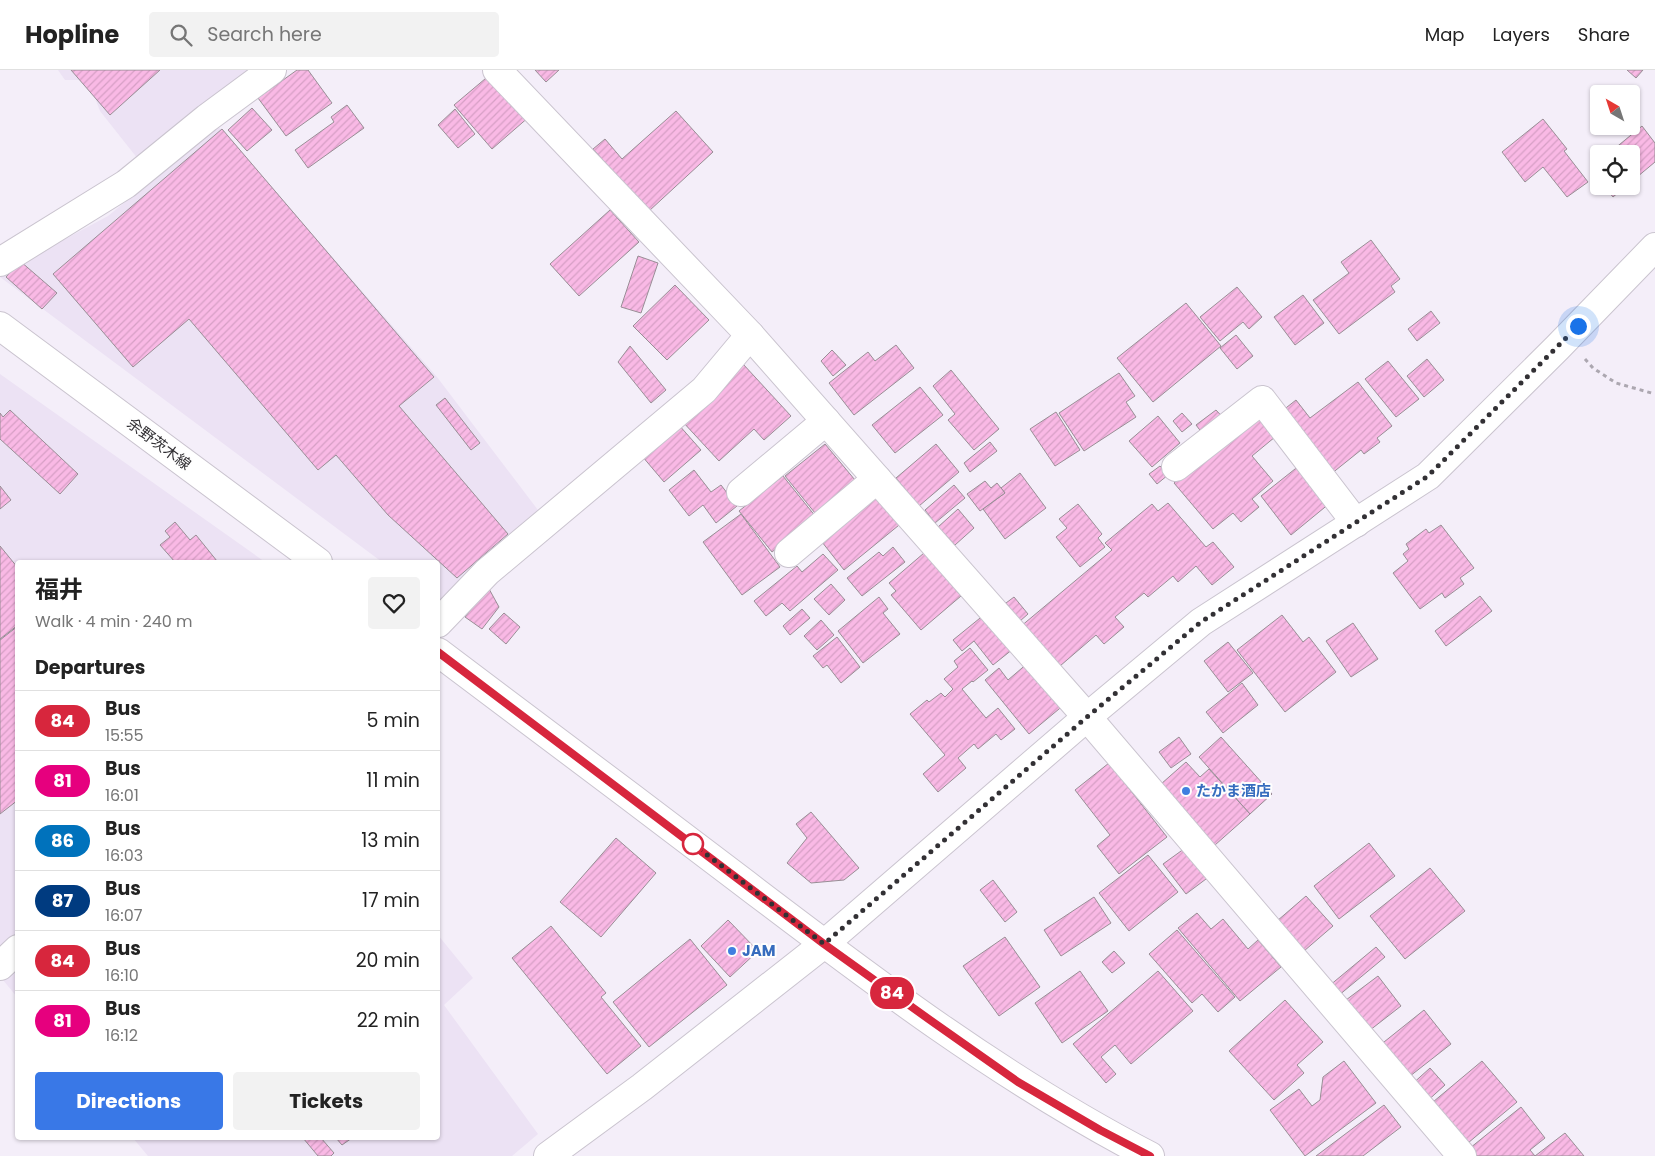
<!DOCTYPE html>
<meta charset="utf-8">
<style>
:root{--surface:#fff;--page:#f2f2f2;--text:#222;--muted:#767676;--line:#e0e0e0;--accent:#3978e7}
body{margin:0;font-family:Poppins,"Noto Sans JP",sans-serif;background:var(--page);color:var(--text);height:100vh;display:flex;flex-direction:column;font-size:19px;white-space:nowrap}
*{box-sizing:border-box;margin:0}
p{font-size:16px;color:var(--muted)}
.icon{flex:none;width:28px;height:28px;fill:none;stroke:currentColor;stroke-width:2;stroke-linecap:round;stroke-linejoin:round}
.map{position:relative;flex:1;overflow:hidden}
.details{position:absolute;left:15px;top:490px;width:425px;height:580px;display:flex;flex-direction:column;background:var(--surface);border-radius:5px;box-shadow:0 1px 4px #0004}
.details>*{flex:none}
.badge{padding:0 10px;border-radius:16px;font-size:18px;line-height:32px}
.needle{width:32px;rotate:321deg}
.buttons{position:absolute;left:1590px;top:15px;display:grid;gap:10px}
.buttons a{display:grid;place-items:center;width:50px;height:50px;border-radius:5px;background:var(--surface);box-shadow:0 1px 4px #0004;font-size:25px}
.you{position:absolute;width:25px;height:25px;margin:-12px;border:4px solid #fff;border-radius:50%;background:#1a73e8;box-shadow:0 0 0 8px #1a73e833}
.map>.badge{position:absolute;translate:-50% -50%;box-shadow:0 0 0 2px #fff}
h2{padding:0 20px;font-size:19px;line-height:45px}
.round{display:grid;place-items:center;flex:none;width:52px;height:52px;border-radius:5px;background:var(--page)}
.head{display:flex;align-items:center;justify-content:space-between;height:85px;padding:0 20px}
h1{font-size:24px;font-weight:700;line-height:38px}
.button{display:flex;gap:10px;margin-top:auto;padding:10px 20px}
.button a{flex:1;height:58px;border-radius:5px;background:var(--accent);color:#fff;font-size:20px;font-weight:700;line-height:58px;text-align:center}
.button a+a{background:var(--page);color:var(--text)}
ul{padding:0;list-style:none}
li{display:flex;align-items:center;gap:15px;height:60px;padding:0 20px;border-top:1px solid var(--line)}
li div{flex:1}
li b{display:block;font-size:19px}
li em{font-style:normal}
li .badge{min-width:55px;font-weight:700;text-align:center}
header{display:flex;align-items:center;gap:30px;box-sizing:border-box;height:70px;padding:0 25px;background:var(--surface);border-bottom:1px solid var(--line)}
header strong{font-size:24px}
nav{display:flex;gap:28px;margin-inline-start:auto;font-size:18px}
.search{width:350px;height:45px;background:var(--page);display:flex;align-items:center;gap:12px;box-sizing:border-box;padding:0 18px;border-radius:5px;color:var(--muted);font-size:19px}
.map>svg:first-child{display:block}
.built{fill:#ece2f4}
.building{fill:url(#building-hatch);stroke:#998e96}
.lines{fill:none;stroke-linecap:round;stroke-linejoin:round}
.street-casing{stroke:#cac4cf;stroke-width:30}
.secondary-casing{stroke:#cac4cf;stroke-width:30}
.path{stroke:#aca7b0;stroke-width:3;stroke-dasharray:4 4;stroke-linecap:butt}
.street{stroke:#fff;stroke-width:28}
.secondary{stroke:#fff;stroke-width:28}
.line-casing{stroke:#fff;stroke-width:11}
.line{stroke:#d7263d;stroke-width:8}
.walk{stroke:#323034;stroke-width:5;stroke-dasharray:0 9}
.shop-dot{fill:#3f7fe0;stroke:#fefefe;stroke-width:2}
.stop-dot{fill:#fff;stroke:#d7263d;stroke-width:2.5}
.labels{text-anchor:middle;stroke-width:4;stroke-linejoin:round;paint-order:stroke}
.street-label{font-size:15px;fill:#323034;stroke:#fefefe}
.shop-label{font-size:15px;font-weight:bold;fill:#366cbe;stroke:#fefefe;text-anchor:start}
</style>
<header>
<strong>Hopline</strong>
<div class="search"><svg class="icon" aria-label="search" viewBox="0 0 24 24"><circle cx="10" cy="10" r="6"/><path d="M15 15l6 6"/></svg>Search here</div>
<nav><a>Map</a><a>Layers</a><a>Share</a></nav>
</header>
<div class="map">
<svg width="1655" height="1086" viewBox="0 0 1655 1086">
<defs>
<pattern id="building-hatch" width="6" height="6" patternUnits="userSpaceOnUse" patternTransform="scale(1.25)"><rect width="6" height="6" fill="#f9b9e5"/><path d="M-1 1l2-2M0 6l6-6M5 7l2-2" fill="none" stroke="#d69fc5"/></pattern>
</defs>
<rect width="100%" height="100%" fill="#f4eef9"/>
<!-- built -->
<g class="built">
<polygon points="58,0 251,0 138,89 100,41 88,10 65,10"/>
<polygon points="218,56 437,307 541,444 438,534 438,492 382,492 0,207 0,204 108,146"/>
<polygon points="0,304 265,492 18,492 18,869 0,886"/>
<polygon points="438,865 473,908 444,935 538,1064 512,1086 148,1086 133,1068 438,1068"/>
<polygon points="17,895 17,927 3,910"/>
</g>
<!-- building -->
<g class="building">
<polygon points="71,0 160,0 110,45"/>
<polygon points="297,0 308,0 332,33 286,66 258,28"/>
<polygon points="535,0 559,0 546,12"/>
<polygon points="1627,0 1643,0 1636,8"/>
<polygon points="492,3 530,46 492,79 454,35"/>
<polygon points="347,35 364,58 308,98 295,80 334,52 331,47"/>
<polygon points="252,38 272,60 247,81 228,60"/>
<polygon points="455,39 475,64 458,78 438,55"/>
<polygon points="676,41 713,82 649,141 593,79 605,69 622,89"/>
<polygon points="1543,49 1567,79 1564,81 1588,112 1567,127 1543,97 1525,112 1502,82"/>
<polygon points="1642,56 1655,73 1655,92 1631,112 1631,84 1608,84"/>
<polygon points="222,59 434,307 399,336 508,464 457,508 388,445 336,385 318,400 189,249 133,297 53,204"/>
<polygon points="1599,97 1599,110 1593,102"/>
<polygon points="1604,116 1626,116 1613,127"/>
<polygon points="610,140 639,172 579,226 550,194"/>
<polygon points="1371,170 1400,209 1391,216 1395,222 1339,264 1313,230 1349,203 1341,192"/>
<polygon points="638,186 658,193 641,243 621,237"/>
<polygon points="20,191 57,223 42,239 6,207"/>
<polygon points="675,215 709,250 667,290 633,256"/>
<polygon points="1237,217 1262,247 1249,259 1243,252 1220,271 1200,247"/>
<polygon points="1303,225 1324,253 1295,275 1274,247"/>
<polygon points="1186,233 1221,276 1153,332 1117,288"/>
<polygon points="1431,241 1440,253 1417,271 1408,259"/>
<polygon points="1236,265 1253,286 1237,299 1220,278"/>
<polygon points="896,275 914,298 854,345 829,313 868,282 875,291"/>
<polygon points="630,276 666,320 651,333 618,292"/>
<polygon points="832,280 846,295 833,306 821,291"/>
<polygon points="1427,289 1444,310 1424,327 1407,306"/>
<polygon points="1388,291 1419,329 1396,347 1365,309"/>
<polygon points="743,294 791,346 764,370 754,359 719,391 682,351"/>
<polygon points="951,300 999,359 974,380 948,350 955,344 933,316"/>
<polygon points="1119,303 1135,326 1126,332 1136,347 1084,381 1059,343"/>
<polygon points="1358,312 1392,356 1377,368 1380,372 1364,384 1361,380 1331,404 1282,341 1296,330 1310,348"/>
<polygon points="920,317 943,345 895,383 872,355"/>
<polygon points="445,328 480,373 471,380 436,335"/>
<polygon points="10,340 78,404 60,424 0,369 0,343 3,347"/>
<polygon points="1216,340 1227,352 1206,368 1196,355"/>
<polygon points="1056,342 1080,380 1055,396 1030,359"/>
<polygon points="1182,343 1192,354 1182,362 1173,351"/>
<polygon points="1255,344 1275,367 1252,386 1273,411 1252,429 1259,437 1241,452 1233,443 1213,459 1174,413"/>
<polygon points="1158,346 1180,373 1152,397 1129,371"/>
<polygon points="678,354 701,380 664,412 642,386"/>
<polygon points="990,372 997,381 970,402 964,393"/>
<polygon points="825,374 855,410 815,443 785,406"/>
<polygon points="936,374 959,402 919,436 896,408"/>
<polygon points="1300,395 1330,433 1291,465 1261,426"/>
<polygon points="1160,396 1168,405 1157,414 1149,404"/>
<polygon points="694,400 711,422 721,415 737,436 716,453 703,435 689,446 669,420"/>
<polygon points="1020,403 1046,438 1005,469 983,439 1005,423 1001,418"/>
<polygon points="783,406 816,447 772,482 739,441"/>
<polygon points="985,411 991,418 997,413 1005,423 980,441 967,424"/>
<polygon points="954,415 965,428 935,453 925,440"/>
<polygon points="0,416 11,430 0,439"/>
<polygon points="881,424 904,451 844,500 822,472"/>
<polygon points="1168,433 1206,477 1213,472 1234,497 1212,515 1196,496 1178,512 1173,506 1148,527 1144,523 1115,547 1124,557 1104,574 1096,565 1060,596 1038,570 1033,574 1020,557 1112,480 1105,473 1152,434 1158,441"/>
<polygon points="1078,434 1102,464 1098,468 1105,477 1080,497 1056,467 1067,458 1059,449"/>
<polygon points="958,439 974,458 955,475 938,457"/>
<polygon points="741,444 780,497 742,525 703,472"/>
<polygon points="175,452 190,470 196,465 217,491 215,492 175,492 160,475 170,467 165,461"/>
<polygon points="1441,455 1474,498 1460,508 1464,514 1445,528 1442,523 1420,539 1393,503 1408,491 1403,484 1409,479 1406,474 1426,459 1429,463"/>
<polygon points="0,476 18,498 18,555 0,569"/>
<polygon points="893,477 905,492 862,526 847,508 879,482 883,486"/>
<polygon points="924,483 961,526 921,560 891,525 896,521 889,513"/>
<polygon points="823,484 838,500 790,541 782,533 766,546 754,531 797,496 802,502"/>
<polygon points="831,514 845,530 829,545 814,529"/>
<polygon points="488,517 499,537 482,559 465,547"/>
<polygon points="1480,526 1492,541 1446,576 1435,561"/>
<polygon points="879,527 888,539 883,543 900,564 863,593 838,561"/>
<polygon points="1014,527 1028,544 1020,551 1006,533"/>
<polygon points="802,539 810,548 790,565 783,556"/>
<polygon points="504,543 520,557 506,574 489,559"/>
<polygon points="985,544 1013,579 993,595 974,571 962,581 953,570"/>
<polygon points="1282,545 1303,572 1309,567 1336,602 1285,642 1237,580"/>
<polygon points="821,550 834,565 817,580 804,566"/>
<polygon points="1353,553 1378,589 1351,607 1326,571"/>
<polygon points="18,556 18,730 0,744 0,570"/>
<polygon points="837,567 860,597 841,613 827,595 823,598 813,586"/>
<polygon points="1228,572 1253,603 1228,622 1204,591"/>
<polygon points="970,578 988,600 973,612 972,611 962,619 986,648 998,638 1015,659 1001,670 996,664 978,679 974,674 958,688 966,698 938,722 923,704 945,685 910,644 927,630 929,632 941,623 945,627 953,619 944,609 958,597 954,591"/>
<polygon points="1029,592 1065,634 1029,664 985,610 999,598 1008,610"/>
<polygon points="1242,613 1258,635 1223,663 1206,642"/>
<polygon points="1179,667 1191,684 1171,698 1159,682"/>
<polygon points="1221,667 1272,724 1250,744 1199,687"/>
<polygon points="1186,692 1200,707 1209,699 1250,744 1215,775 1161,714"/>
<polygon points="1109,693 1167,767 1119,804 1097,776 1110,765 1075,720"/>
<polygon points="811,742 859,798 844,810 811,813 787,793 807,768 796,754"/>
<polygon points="616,768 656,803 601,867 560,832"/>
<polygon points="1369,773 1395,806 1339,849 1314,816"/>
<polygon points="1188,776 1210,806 1186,824 1163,794"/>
<polygon points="1148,785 1178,822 1129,861 1099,823"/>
<polygon points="1430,798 1465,841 1405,889 1370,846"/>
<polygon points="993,810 1017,842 1005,852 980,820"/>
<polygon points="1306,826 1333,856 1304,881 1277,851"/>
<polygon points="1094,827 1111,853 1061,886 1044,860"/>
<polygon points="1197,843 1211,859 1223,849 1248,879 1258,870 1281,897 1240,931 1178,858"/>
<polygon points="728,850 758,881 730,907 701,876"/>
<polygon points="551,856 606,923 601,927 641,976 607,1004 512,888"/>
<polygon points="1177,860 1235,927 1218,942 1202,924 1192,933 1149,884"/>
<polygon points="1005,867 1040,917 999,946 963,896"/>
<polygon points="690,869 727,915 649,977 613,932"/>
<polygon points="1376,877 1385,887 1338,926 1329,916"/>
<polygon points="1114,881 1125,893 1112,903 1102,892"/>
<polygon points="1080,901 1108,941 1062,973 1035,933"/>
<polygon points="1158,901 1193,941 1131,994 1115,975 1101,987 1116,1004 1106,1013 1073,974"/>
<polygon points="1378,906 1401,936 1365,964 1342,933"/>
<polygon points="1285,930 1323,972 1297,995 1304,1003 1274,1030 1229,981"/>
<polygon points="1424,940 1451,974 1405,1010 1379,976"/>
<polygon points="1344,991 1376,1033 1305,1086 1270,1040 1299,1019 1312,1036 1320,1030 1323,1007"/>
<polygon points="1482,991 1517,1032 1462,1078 1427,1037"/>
<polygon points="1430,998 1445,1015 1425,1033 1410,1016"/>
<polygon points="1384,1035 1401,1057 1363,1086 1316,1086"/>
<polygon points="1521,1037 1545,1068 1530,1080 1535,1086 1565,1063 1584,1086 1477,1086 1470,1078"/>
<polygon points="303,1068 321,1068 334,1083 331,1086 318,1086"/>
<polygon points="336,1068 352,1068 342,1075"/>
</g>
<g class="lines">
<!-- street casing -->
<g class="street-casing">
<g id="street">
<polyline points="497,0 750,265 1087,647 1462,1086"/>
<polyline points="0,192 126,114 207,48 272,0"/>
<polyline points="1176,397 1262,330 1356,453"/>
<polyline points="741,422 826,351"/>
<polyline points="789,483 877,409"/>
<polyline points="438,553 487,502 704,320 750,265"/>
<polyline points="0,896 18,879"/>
</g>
</g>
<!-- secondary casing -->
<g class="secondary-casing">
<g id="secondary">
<polyline points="0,256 318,492"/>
<path d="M438 582C538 657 639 733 739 809 870 909 1003 1010 1150 1086"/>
<polyline points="548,1086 642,1017 824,874 1087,647 1201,552 1428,406 1557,278 1655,177"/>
</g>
</g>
<!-- path -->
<polyline class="path" points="1585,289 1593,298 1616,313 1655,324"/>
<!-- street -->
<use href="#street" class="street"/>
<!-- secondary -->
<use href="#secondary" class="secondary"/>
</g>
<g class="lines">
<!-- line casing -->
<g class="line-casing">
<polyline id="line" points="438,582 824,874 930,950 1018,1012 1100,1060 1150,1086"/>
</g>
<!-- line -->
<use href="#line" class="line"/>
<!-- walk -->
<polyline class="walk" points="693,774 824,874 1087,647 1201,552 1428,406 1578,256"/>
</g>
<!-- markers -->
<g class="shop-dot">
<circle cx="1186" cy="721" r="5"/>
<circle cx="732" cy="881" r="5"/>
</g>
<circle class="stop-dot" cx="693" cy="774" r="10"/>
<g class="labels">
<!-- street labels -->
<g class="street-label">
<text transform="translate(159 374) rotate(37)" y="5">余野茨木線</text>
</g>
<!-- shop labels -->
<g class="shop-label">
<text x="1196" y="726">たかま酒店</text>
<text x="742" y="886">JAM</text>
</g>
</g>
</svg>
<div class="buttons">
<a><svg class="needle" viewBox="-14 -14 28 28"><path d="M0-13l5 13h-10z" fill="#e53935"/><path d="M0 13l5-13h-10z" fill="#767676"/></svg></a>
<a><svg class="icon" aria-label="locate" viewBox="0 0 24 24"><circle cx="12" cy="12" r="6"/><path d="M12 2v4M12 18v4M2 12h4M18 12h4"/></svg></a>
</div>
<div class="you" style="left:1578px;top:256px"></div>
<b class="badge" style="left:892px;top:923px;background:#d7263d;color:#fff">84</b>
<section class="details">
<div class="head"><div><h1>福井</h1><p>Walk · 4 min · 240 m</p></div><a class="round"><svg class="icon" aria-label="heart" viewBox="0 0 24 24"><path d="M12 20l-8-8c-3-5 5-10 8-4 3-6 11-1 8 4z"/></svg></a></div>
<h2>Departures</h2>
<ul>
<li><span class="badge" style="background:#d7263d;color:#fff">84</span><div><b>Bus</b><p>15:55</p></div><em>5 min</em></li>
<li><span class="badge" style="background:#e6007e;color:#fff">81</span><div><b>Bus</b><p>16:01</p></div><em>11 min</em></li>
<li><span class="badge" style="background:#0072bc;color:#fff">86</span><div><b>Bus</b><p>16:03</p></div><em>13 min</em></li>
<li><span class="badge" style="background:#003b80;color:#fff">87</span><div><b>Bus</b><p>16:07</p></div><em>17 min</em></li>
<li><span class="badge" style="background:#d7263d;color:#fff">84</span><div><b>Bus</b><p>16:10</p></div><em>20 min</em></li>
<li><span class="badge" style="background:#e6007e;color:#fff">81</span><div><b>Bus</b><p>16:12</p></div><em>22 min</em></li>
</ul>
<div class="button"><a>Directions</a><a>Tickets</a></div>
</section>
</div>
